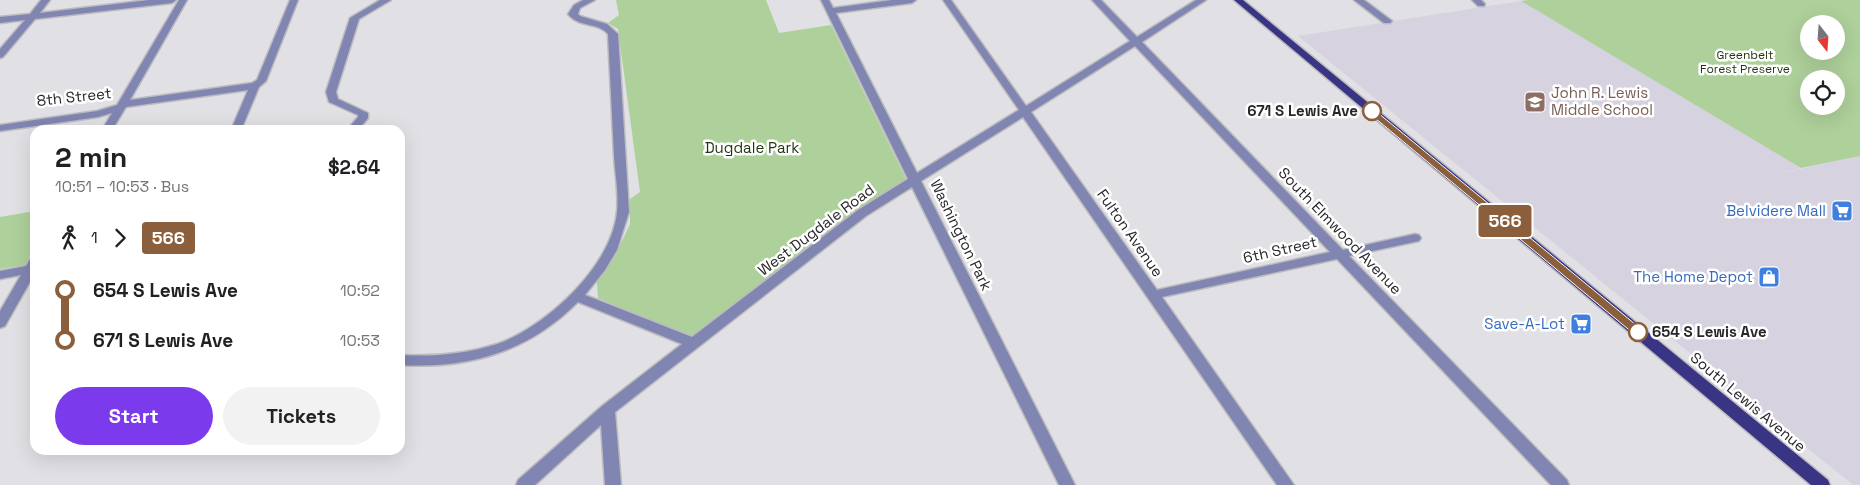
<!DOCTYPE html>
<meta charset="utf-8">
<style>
:root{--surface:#fff;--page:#f2f2f2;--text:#202124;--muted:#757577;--accent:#7c3aed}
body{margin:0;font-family:"Space Grotesk",sans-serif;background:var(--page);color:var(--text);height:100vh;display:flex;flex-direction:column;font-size:19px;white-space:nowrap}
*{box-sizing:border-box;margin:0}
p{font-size:16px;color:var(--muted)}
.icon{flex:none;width:28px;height:28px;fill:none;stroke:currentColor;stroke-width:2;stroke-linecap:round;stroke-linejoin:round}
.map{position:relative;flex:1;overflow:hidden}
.panel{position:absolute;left:30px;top:125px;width:375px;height:330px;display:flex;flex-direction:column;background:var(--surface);border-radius:15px;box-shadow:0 5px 20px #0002}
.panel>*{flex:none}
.badge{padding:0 10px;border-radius:4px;font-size:18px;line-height:32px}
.needle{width:32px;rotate:163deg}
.controls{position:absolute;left:1800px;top:15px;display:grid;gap:10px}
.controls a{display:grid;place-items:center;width:45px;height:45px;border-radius:50%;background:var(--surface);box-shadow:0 5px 20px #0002;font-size:25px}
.map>.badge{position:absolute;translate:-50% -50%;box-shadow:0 0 0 2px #fff}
.legs{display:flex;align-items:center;gap:8px;height:55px;padding:0 25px;font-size:16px}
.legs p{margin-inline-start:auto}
.overview{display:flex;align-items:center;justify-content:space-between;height:85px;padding:0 25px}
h1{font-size:28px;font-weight:800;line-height:38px}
.button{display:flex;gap:10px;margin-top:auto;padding:10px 25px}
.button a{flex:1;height:58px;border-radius:30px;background:var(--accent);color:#fff;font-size:20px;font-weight:800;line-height:58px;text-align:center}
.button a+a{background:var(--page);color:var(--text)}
ul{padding:0 25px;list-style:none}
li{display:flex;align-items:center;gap:18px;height:50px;font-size:19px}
li i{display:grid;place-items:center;width:8px;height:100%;margin:0 6px;background:currentColor}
li i::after{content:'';width:12px;height:12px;margin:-6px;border:4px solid;border-radius:50%;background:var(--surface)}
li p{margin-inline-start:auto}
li:first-child i{background:linear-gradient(#0000 50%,currentColor 0)}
li:last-child i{background:linear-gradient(currentColor 50%,#0000 0)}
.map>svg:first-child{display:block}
.built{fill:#d6d2df}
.green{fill:#aed09a;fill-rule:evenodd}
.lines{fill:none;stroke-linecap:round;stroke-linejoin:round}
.minor-casing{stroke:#bcbbbf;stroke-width:3}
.major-casing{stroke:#bcbbbf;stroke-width:3}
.minor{fill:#8185b2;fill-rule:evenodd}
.major{fill:#393584;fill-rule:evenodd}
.line-1{fill:#8b5e3c;stroke:#fff}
.stop-1-dot{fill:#fff;stroke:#8b5e3c;stroke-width:2.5}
.labels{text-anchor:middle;stroke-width:5;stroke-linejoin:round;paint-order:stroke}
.far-park-label{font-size:12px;fill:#1e360c;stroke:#fff}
.education-label{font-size:15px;fill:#785e54;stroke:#fff;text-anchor:start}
.street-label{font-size:15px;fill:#272628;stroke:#fff}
.stop-label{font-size:15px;font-weight:bold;fill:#272628;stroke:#fff;text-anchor:end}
.park-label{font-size:15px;fill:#1e360c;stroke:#fff}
.shop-label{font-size:15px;fill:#366cbe;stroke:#fff;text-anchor:end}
</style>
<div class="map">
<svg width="1860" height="485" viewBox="0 0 1860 485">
<rect width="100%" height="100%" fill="#e1e0e5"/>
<!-- built -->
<polygon class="built" points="1521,1 1801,168 1754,179 1860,156 1860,485 1853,485 1298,36"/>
<!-- green -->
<g class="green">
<polygon points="616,0 766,0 779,33 831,25 906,179 693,339 598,298 597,282 614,258 630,224 630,199 640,192 618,29 608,23 619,15"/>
<path d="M1528 0H1860V156L1801 168 1521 1ZM1809 24H1836V51H1809ZM1809 79H1836V106H1809Z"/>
<polygon points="35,211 35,247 25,265 0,269 0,217"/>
</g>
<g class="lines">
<!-- minor casing -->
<g class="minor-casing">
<g id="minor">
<polygon points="41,0 50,0 40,13 149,0 176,0 172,3 35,19 3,57 0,58 0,49 25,20 0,23 0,17 30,14"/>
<polygon points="179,0 187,0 130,100 252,83 257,80 290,0 298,0 266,81 259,87 241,130 231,130 248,90 126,107 112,130 102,130 112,113 98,117 0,131 0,125 97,111 117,105"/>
<polygon points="380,0 391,0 359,19 336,92 338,99 368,113 368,118 358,130 347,130 358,117 358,115 329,102 326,92 350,18"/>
<path d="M583 0H595L580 8 578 14 580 16 607 24 618 34 629 212 617 250 605 270 585 295 692 337 858 210 908 179 821 0H829L833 8 892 0H916L912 3 836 13 917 173 1019 110 943 0H951L1026 106 1130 41 1092 0H1101L1137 37 1196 0H1206L1142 42 1343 250 1415 234 1419 235 1421 238 1419 241 1349 256 1567 480 1569 485H1551L1337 259 1162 297 1294 485H1277L1023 117 921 181 1075 485H1059L912 187 866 216 615 412 621 485H605L601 425 535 485H516L518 480 602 406 682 344 578 302C528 352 470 369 400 365V355C433 357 466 354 497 344 546 327 612 266 617 212 619 194 615 174 614 155 612 115 610 75 608 34 598 22 579 28 568 14L574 5ZM1135 46 1330 252 1157 290 1031 112Z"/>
<polygon points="1354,0 1364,0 1392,21 1390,23 1384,23"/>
<polygon points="1472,0 1481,0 1485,4 1484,6 1478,6"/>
<polygon points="35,258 35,273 5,326 0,328 0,311 21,275 0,279 0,271 26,266 30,259"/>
</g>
</g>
<!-- major casing -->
<g class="major-casing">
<polygon id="major" points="1234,0 1243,0 1828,480 1830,485 1811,485"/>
</g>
<!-- minor -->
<use href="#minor" class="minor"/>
<!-- major -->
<use href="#major" class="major"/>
</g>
<!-- line-1 -->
<polygon class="line-1" points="1372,108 1641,329 1643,332 1641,334 1634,334 1369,113 1368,111"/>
<!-- icons -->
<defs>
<g id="school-square" transform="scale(1.125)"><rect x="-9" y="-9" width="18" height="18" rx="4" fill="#8d6e63" stroke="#fff"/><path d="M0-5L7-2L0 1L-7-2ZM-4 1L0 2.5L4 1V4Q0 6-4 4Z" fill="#fff"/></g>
<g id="supermarket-square" transform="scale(1.125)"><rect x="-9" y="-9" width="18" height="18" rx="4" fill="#3f7fe0" stroke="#fff"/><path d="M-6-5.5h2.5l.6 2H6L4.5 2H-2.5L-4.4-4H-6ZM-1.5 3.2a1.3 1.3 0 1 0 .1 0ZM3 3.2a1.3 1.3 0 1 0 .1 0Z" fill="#fff"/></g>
<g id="shop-square" transform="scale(1.125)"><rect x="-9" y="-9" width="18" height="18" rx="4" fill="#3f7fe0" stroke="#fff"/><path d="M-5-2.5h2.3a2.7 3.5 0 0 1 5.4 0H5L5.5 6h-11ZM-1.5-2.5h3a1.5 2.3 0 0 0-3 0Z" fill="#fff"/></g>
</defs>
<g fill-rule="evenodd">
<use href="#school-square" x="1535" y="102"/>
<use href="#supermarket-square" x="1842" y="211"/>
<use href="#shop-square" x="1769" y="277"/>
<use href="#supermarket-square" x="1581" y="324"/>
</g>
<!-- markers -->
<g class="stop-1-dot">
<circle cx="1372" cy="111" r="9"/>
<circle cx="1638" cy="332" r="9"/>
</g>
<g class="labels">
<!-- far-park labels -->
<g class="far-park-label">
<text x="1745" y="59">Greenbelt<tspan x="1745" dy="14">Forest Preserve</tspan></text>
</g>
<!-- education labels -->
<g class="education-label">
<text x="1551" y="98">John R. Lewis<tspan x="1551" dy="17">Middle School</tspan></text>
</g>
<!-- street labels -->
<g class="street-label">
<text transform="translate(74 97) rotate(-6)" y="5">8th Street</text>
<text transform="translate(816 230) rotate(-37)" y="5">West Dugdale Road</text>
<text transform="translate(1340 231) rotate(46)" y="5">South Elmwood Avenue</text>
<text transform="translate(1130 233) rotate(55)" y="5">Fulton Avenue</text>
<text transform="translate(961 235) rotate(64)" y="5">Washington Park</text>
<text transform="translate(1280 250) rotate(-13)" y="5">6th Street</text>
<text transform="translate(1748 402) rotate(40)" y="5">South Lewis Avenue</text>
</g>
<!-- stop labels -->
<g class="stop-label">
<text x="1358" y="116">671 S Lewis Ave</text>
<text x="1652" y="337" text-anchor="start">654 S Lewis Ave</text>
</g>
<!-- park labels -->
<g class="park-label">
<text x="752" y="153">Dugdale Park</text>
</g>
<!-- shop labels -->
<g class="shop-label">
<text x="1826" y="216">Belvidere Mall</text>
<text x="1753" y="282">The Home Depot</text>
<text x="1565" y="329">Save-A-Lot</text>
</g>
</g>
</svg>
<div class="controls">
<a><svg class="needle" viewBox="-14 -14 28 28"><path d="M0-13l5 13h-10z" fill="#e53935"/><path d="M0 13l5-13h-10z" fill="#757577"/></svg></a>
<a><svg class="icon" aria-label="locate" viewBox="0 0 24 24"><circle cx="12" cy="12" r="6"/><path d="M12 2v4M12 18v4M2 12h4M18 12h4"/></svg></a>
</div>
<b class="badge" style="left:1505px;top:221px;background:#8b5e3c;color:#fff">566</b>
<section class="panel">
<div class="overview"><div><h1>2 min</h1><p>10:51 – 10:53 · Bus</p></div><b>$2.64</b></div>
<div class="legs"><svg class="icon" aria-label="walk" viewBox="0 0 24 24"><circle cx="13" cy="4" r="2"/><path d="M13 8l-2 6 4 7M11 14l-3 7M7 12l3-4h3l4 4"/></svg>1<svg class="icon" aria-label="forward" viewBox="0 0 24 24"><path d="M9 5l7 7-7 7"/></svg><b class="badge" style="background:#8b5e3c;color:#fff">566</b></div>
<ul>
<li><i style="color:#8b5e3c"></i><b>654 S Lewis Ave</b><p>10:52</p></li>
<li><i style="color:#8b5e3c"></i><b>671 S Lewis Ave</b><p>10:53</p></li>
</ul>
<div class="button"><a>Start</a><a>Tickets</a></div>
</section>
</div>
